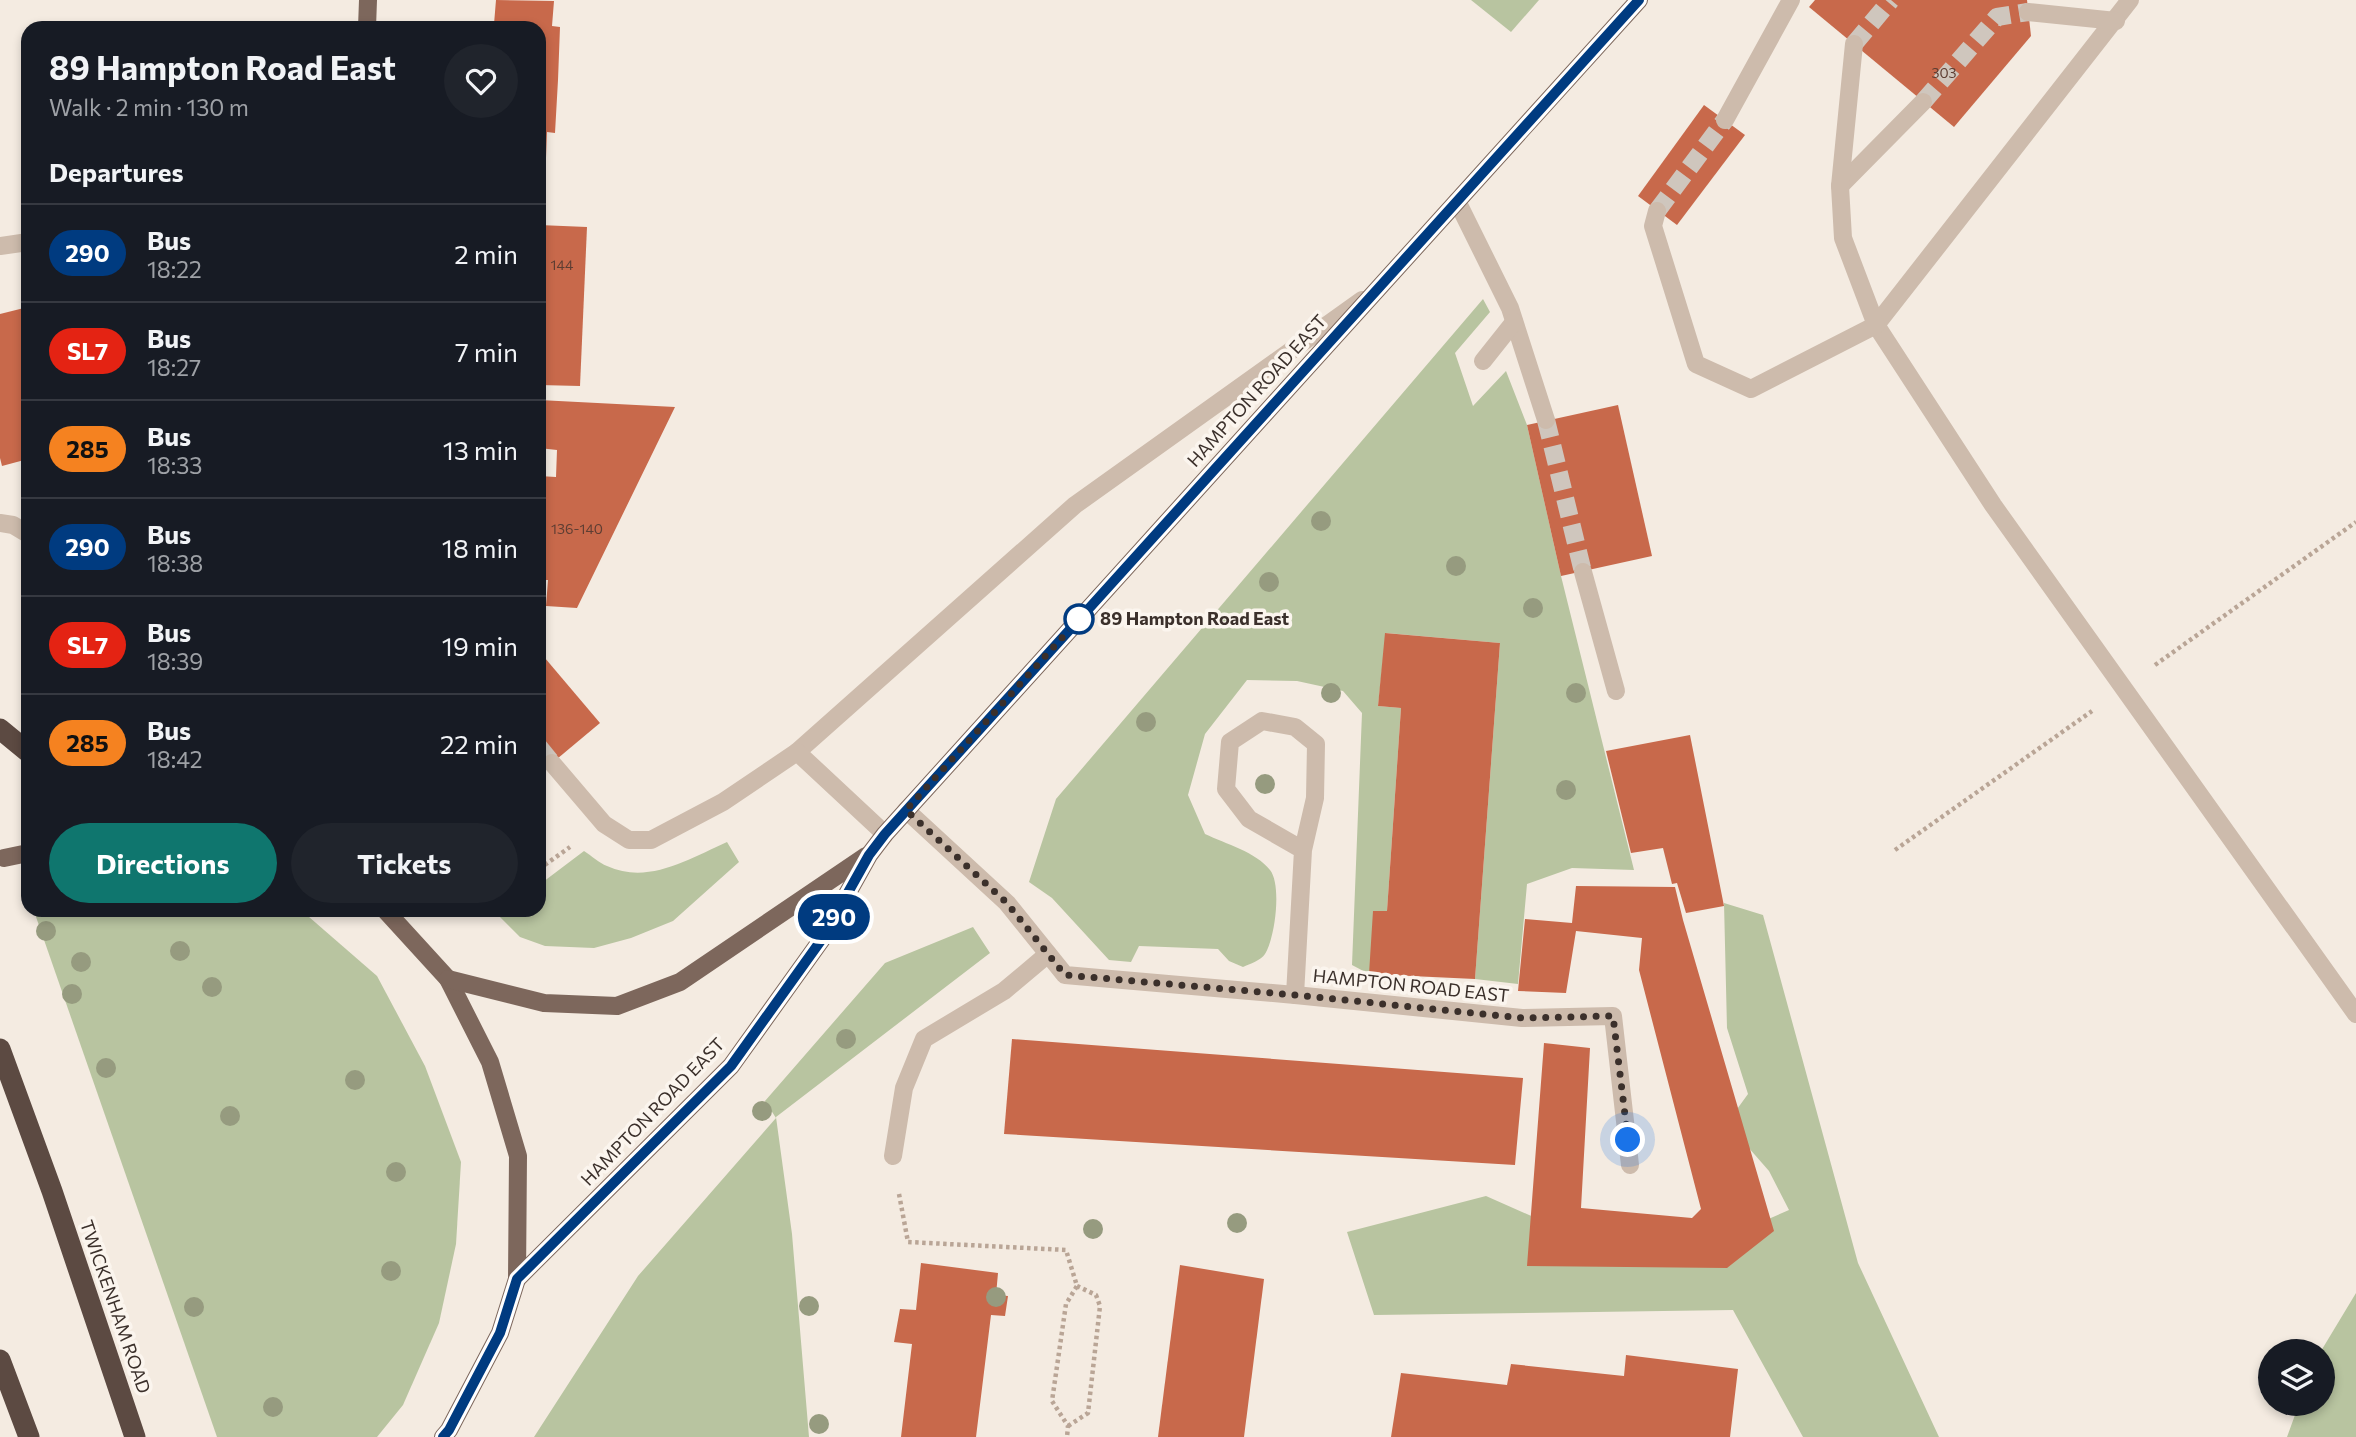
<!DOCTYPE html>
<meta charset="utf-8">
<style>
:root{--surface:#171b24;--page:#20242c;--text:#f1f3f6;--muted:#9ea1a6;--line:#363941;--accent:#0f766e}
body{margin:0;font-family:Commissioner,sans-serif;background:var(--page);color:var(--text);height:100vh;display:flex;flex-direction:column;font-size:26px;white-space:nowrap}
*{box-sizing:border-box;margin:0}
p{font-size:23px;color:var(--muted)}
.icon{flex:none;width:38px;height:38px;fill:none;stroke:currentColor;stroke-width:2;stroke-linecap:round;stroke-linejoin:round}
.map{position:relative;flex:1;overflow:hidden}
.drawer{position:absolute;left:21px;top:21px;width:525px;height:896px;display:flex;flex-direction:column;background:var(--surface);border-radius:21px;box-shadow:0 4px 10px #0003}
.drawer>*{flex:none}
.badge{padding:0 14px;border-radius:23px;font-size:24px;line-height:46px}
.controls{position:absolute;left:2258px;top:1339px;display:grid;gap:14px}
.controls a{display:grid;place-items:center;width:77px;height:77px;border-radius:50%;background:var(--surface);box-shadow:0 4px 10px #0003;font-size:35px}
.you{position:absolute;width:35px;height:35px;margin:-18px;border:5px solid #fff;border-radius:50%;background:#1a73e8;box-shadow:0 0 0 10px #1a73e833}
.map>.badge{position:absolute;translate:-50% -50%;box-shadow:0 0 0 4px #fff}
h2{padding:0 28px;font-size:26px;line-height:63px}
.round{display:grid;place-items:center;flex:none;width:74px;height:74px;border-radius:37px;background:var(--page)}
.summary{display:flex;align-items:center;justify-content:space-between;height:119px;padding:0 28px}
h1{font-size:33px;font-weight:700;line-height:52px}
.action{display:flex;gap:14px;margin-top:auto;padding:14px 28px}
.action a{flex:1;height:80px;border-radius:42px;background:var(--accent);color:#fff;font-size:28px;font-weight:700;line-height:80px;text-align:center}
.action a+a{background:var(--page);color:var(--text)}
ul{padding:0;list-style:none}
li{display:flex;align-items:center;gap:21px;height:98px;padding:0 28px;border-top:2px solid var(--line)}
li div{flex:1}
li b{display:block;font-size:26px}
li em{font-style:normal}
li .badge{min-width:77px;font-weight:700;text-align:center}
.map>svg:first-child{display:block}
.green{fill:#b8c4a0}
.building{fill:#c8694b}
.lines{fill:none;stroke-linecap:round;stroke-linejoin:round}
.minor-tunnel{stroke:#cfc6bd;stroke-width:18;stroke-dasharray:18 9;stroke-linecap:butt}
.path{stroke:#b9a596;stroke-width:4.5;stroke-dasharray:3.5 3.5;stroke-linecap:butt}
.minor{stroke:#cdbbac;stroke-width:18}
.major{stroke:#7d675c;stroke-width:18}
.highway{stroke:#5c4a42;stroke-width:21}
.tree{fill:#969b7f}
.line-casing{stroke:#fff;stroke-width:16}
.line{stroke:#003b80;stroke-width:10}
.walk{stroke:#3b302b;stroke-width:7;stroke-dasharray:0 12.6}
.stop-dot{fill:#fff;stroke:#003b80;stroke-width:3.5}
.labels{text-anchor:middle;stroke-width:7;stroke-linejoin:round;paint-order:stroke}
.number-label{font-size:14px;fill:#5e3e33}
.street-label{font-size:18px;fill:#3b302b;stroke:#fbf5ee}
.stop-label{font-size:18px;font-weight:bold;fill:#3b302b;stroke:#fbf5ee;text-anchor:start}
</style>
<div class="map">
<svg width="2356" height="1437" viewBox="0 0 2356 1437">
<rect width="100%" height="100%" fill="#f4ebe1"/>
<!-- green -->
<g class="green">
<polygon points="1471,0 1539,0 1511,32"/>
<path d="M1483 299 1490 312 1455 353 1473 406 1506 371 1527 425 1561 576 1634 870 1572 868 1527 884 1518 984 1475 979 1500 643 1386 633 1378 706 1401 708 1387 911 1369 974 1352 965 1362 713 1343 691 1297 681 1247 680 1205 734 1188 795 1205 834C1226 844 1256 852 1270 870 1282 885 1275 938 1265 954 1261 960 1250 964 1243 967L1229 961 1218 949 1139 946 1131 962 1109 960 1052 898 1029 882 1056 799Z"/>
<path d="M727 842 739 862 673 921 631 938 594 948 545 946 520 937 499 916 507 910H539V885L584 851C592 856 599 863 607 866 648 885 689 859 727 842Z"/>
<polygon points="1724,903 1763,915 1858,1263 1939,1437 1803,1437 1733,1310 1374,1315 1347,1232 1486,1196 1565,1231 1757,1224 1789,1210 1769,1171 1727,1123 1748,1094 1727,1028"/>
<polygon points="55,910 301,910 377,976 425,1066 461,1162 456,1244 439,1323 403,1405 377,1437 217,1437 35,914"/>
<polygon points="973,927 990,953 776,1117 792,1234 809,1437 534,1437 638,1276 776,1118 765,1101 885,963"/>
<polygon points="2356,1293 2356,1437 2287,1437 2299,1404 2322,1404 2321,1351"/>
</g>
<!-- building -->
<g class="building">
<polygon points="496,0 554,1 552,26 560,27 558,80 555,133 547,132 546,158 539,158 539,28 491,28 491,23 494,24"/>
<polygon points="1815,0 2027,0 2031,36 1954,127 1809,7"/>
<polygon points="1704,105 1745,135 1677,225 1638,196"/>
<polygon points="539,225 587,227 580,386 539,385"/>
<polygon points="28,307 28,459 2,466 0,458 0,314"/>
<polygon points="539,400 675,407 577,608 546,606 548,580 539,580 539,476 556,477 557,450 539,448"/>
<polygon points="1618,405 1652,556 1561,576 1527,425"/>
<polygon points="1385,633 1500,643 1475,979 1369,974 1373,911 1387,911 1401,708 1378,706"/>
<polygon points="539,651 600,723 539,774"/>
<polygon points="1690,735 1724,906 1686,913 1677,883 1672,884 1663,848 1631,853 1606,751"/>
<polygon points="1576,886 1675,887 1683,920 1774,1231 1727,1268 1527,1266 1544,1043 1590,1048 1581,1208 1692,1218 1701,1209 1639,970 1642,938 1576,931 1566,993 1518,991 1525,919 1572,923"/>
<polygon points="1012,1039 1523,1078 1515,1165 1004,1134"/>
<polygon points="921,1263 998,1273 996,1295 1008,1296 1005,1316 991,1315 976,1437 901,1437 912,1344 894,1342 900,1309 916,1310"/>
<polygon points="1180,1265 1264,1279 1244,1437 1158,1437"/>
<polygon points="1626,1355 1738,1369 1730,1437 1391,1437 1401,1373 1507,1385 1511,1364 1624,1376"/>
</g>
<g class="lines">
<!-- minor-tunnel -->
<g class="minor-tunnel">
<polyline points="1854,44 1891,0"/>
<polyline points="1923,102 1997,17 2028,12"/>
<polyline points="1657,211 1725,120"/>
<polyline points="1546,420 1583,572"/>
<polyline points="539,747 552,763"/>
</g>
<!-- path -->
<g class="path">
<polyline points="2155,665 2356,522"/>
<polyline points="1895,850 2092,711"/>
<polyline points="539,869 570,847"/>
<polyline points="475,913 479,910"/>
<polyline points="899,1194 908,1242 1066,1250 1077,1286 1066,1304 1052,1401 1068,1426 1067,1437"/>
<polyline points="1068,1426 1088,1413 1100,1306 1096,1295 1077,1286"/>
</g>
<!-- minor -->
<g class="minor">
<polyline points="2130,0 1876,325 1993,505 2356,1014"/>
<polyline points="2028,12 2116,21"/>
<polyline points="1725,120 1791,0"/>
<polyline points="1840,186 1923,102"/>
<polyline points="1457,201 1510,308 1546,420"/>
<polyline points="1657,211 1653,226 1696,364 1751,389 1876,325 1843,238 1840,186 1854,44"/>
<polyline points="0,246 28,242"/>
<polyline points="1483,361 1514,322"/>
<polyline points="0,523 13,525 28,534"/>
<polyline points="1583,572 1616,691"/>
<polyline points="797,752 1075,505 1362,300"/>
<polyline points="552,763 604,824 629,840 651,840 723,802 797,752 885,834"/>
<polyline points="906,810 1007,903 1065,975 1295,995 1522,1018 1613,1016 1630,1165"/>
<polyline points="1295,995 1303,850 1249,819 1226,789 1230,742 1262,721 1295,727 1316,744 1315,798 1303,850"/>
<polyline points="893,1156 904,1088 924,1039 1004,991 1048,954"/>
</g>
<!-- major -->
<g class="major">
<polyline points="367,28 368,0"/>
<polyline points="4,858 28,853"/>
<polyline points="385,910 448,979 490,1062 518,1156 517,1279 500,1333 449,1430 443,1437"/>
<polyline points="448,979 544,1003 617,1006 680,982 866,856"/>
<polyline points="517,1279 731,1066 822,939 869,855 885,834 1639,0"/>
</g>
<!-- highway -->
<g class="highway">
<polyline points="0,729 28,752"/>
<polyline points="0,1049 52,1191 135,1437"/>
<polyline points="0,1360 29,1437"/>
</g>
</g>
<!-- trees -->
<g class="tree">
<circle cx="1321" cy="521" r="10"/>
<circle cx="1456" cy="566" r="10"/>
<circle cx="1269" cy="582" r="10"/>
<circle cx="1533" cy="608" r="10"/>
<circle cx="1331" cy="693" r="10"/>
<circle cx="1576" cy="693" r="10"/>
<circle cx="1146" cy="722" r="10"/>
<circle cx="1265" cy="784" r="10"/>
<circle cx="1566" cy="790" r="10"/>
<circle cx="46" cy="931" r="10"/>
<circle cx="180" cy="951" r="10"/>
<circle cx="81" cy="962" r="10"/>
<circle cx="212" cy="987" r="10"/>
<circle cx="72" cy="994" r="10"/>
<circle cx="846" cy="1039" r="10"/>
<circle cx="106" cy="1068" r="10"/>
<circle cx="355" cy="1080" r="10"/>
<circle cx="762" cy="1111" r="10"/>
<circle cx="230" cy="1116" r="10"/>
<circle cx="396" cy="1172" r="10"/>
<circle cx="1237" cy="1223" r="10"/>
<circle cx="1093" cy="1229" r="10"/>
<circle cx="391" cy="1271" r="10"/>
<circle cx="996" cy="1297" r="10"/>
<circle cx="809" cy="1306" r="10"/>
<circle cx="194" cy="1307" r="10"/>
<circle cx="273" cy="1407" r="10"/>
<circle cx="819" cy="1424" r="10"/>
</g>
<g class="lines">
<!-- line casing -->
<g class="line-casing">
<polyline id="line" points="443,1437 449,1430 500,1333 517,1279 731,1066 822,939 869,855 885,834 1639,0"/>
</g>
<!-- line -->
<use href="#line" class="line"/>
<!-- walk -->
<polyline class="walk" points="1079,619 906,810 1007,903 1065,975 1295,995 1522,1018 1613,1016 1628,1140"/>
</g>
<!-- markers -->
<circle class="stop-dot" cx="1079" cy="619" r="14"/>
<g class="labels">
<!-- number labels -->
<g class="number-label">
<text x="1944" y="78">303</text>
<text x="562" y="270">144</text>
<text x="577" y="534">136-140</text>
</g>
<!-- street labels -->
<g class="street-label">
<text transform="translate(1257 391) rotate(-48)" y="6">HAMPTON ROAD EAST</text>
<text transform="translate(1411 986) rotate(6)" y="6">HAMPTON ROAD EAST</text>
<text transform="translate(653 1112) rotate(-46)" y="6">HAMPTON ROAD EAST</text>
<text transform="translate(115 1307) rotate(71)" y="6">TWICKENHAM ROAD</text>
</g>
<!-- stop labels -->
<g class="stop-label">
<text x="1100" y="625">89 Hampton Road East</text>
</g>
</g>
</svg>
<div class="controls">
<a><svg class="icon" aria-label="layers" viewBox="0 0 24 24"><path d="M12 4l9 5-9 5-9-5zM3 14l9 5 9-5"/></svg></a>
</div>
<div class="you" style="left:1628px;top:1140px"></div>
<b class="badge" style="left:834px;top:917px;background:#003b80;color:#fff">290</b>
<section class="drawer">
<div class="summary"><div><h1>89 Hampton Road East</h1><p>Walk · 2 min · 130 m</p></div><a class="round"><svg class="icon" aria-label="heart" viewBox="0 0 24 24"><path d="M12 20l-8-8c-3-5 5-10 8-4 3-6 11-1 8 4z"/></svg></a></div>
<h2>Departures</h2>
<ul>
<li><span class="badge" style="background:#003b80;color:#fff">290</span><div><b>Bus</b><p>18:22</p></div><em>2 min</em></li>
<li><span class="badge" style="background:#e42313;color:#fff">SL7</span><div><b>Bus</b><p>18:27</p></div><em>7 min</em></li>
<li><span class="badge" style="background:#f58220;color:#111">285</span><div><b>Bus</b><p>18:33</p></div><em>13 min</em></li>
<li><span class="badge" style="background:#003b80;color:#fff">290</span><div><b>Bus</b><p>18:38</p></div><em>18 min</em></li>
<li><span class="badge" style="background:#e42313;color:#fff">SL7</span><div><b>Bus</b><p>18:39</p></div><em>19 min</em></li>
<li><span class="badge" style="background:#f58220;color:#111">285</span><div><b>Bus</b><p>18:42</p></div><em>22 min</em></li>
</ul>
<div class="action"><a>Directions</a><a>Tickets</a></div>
</section>
</div>
